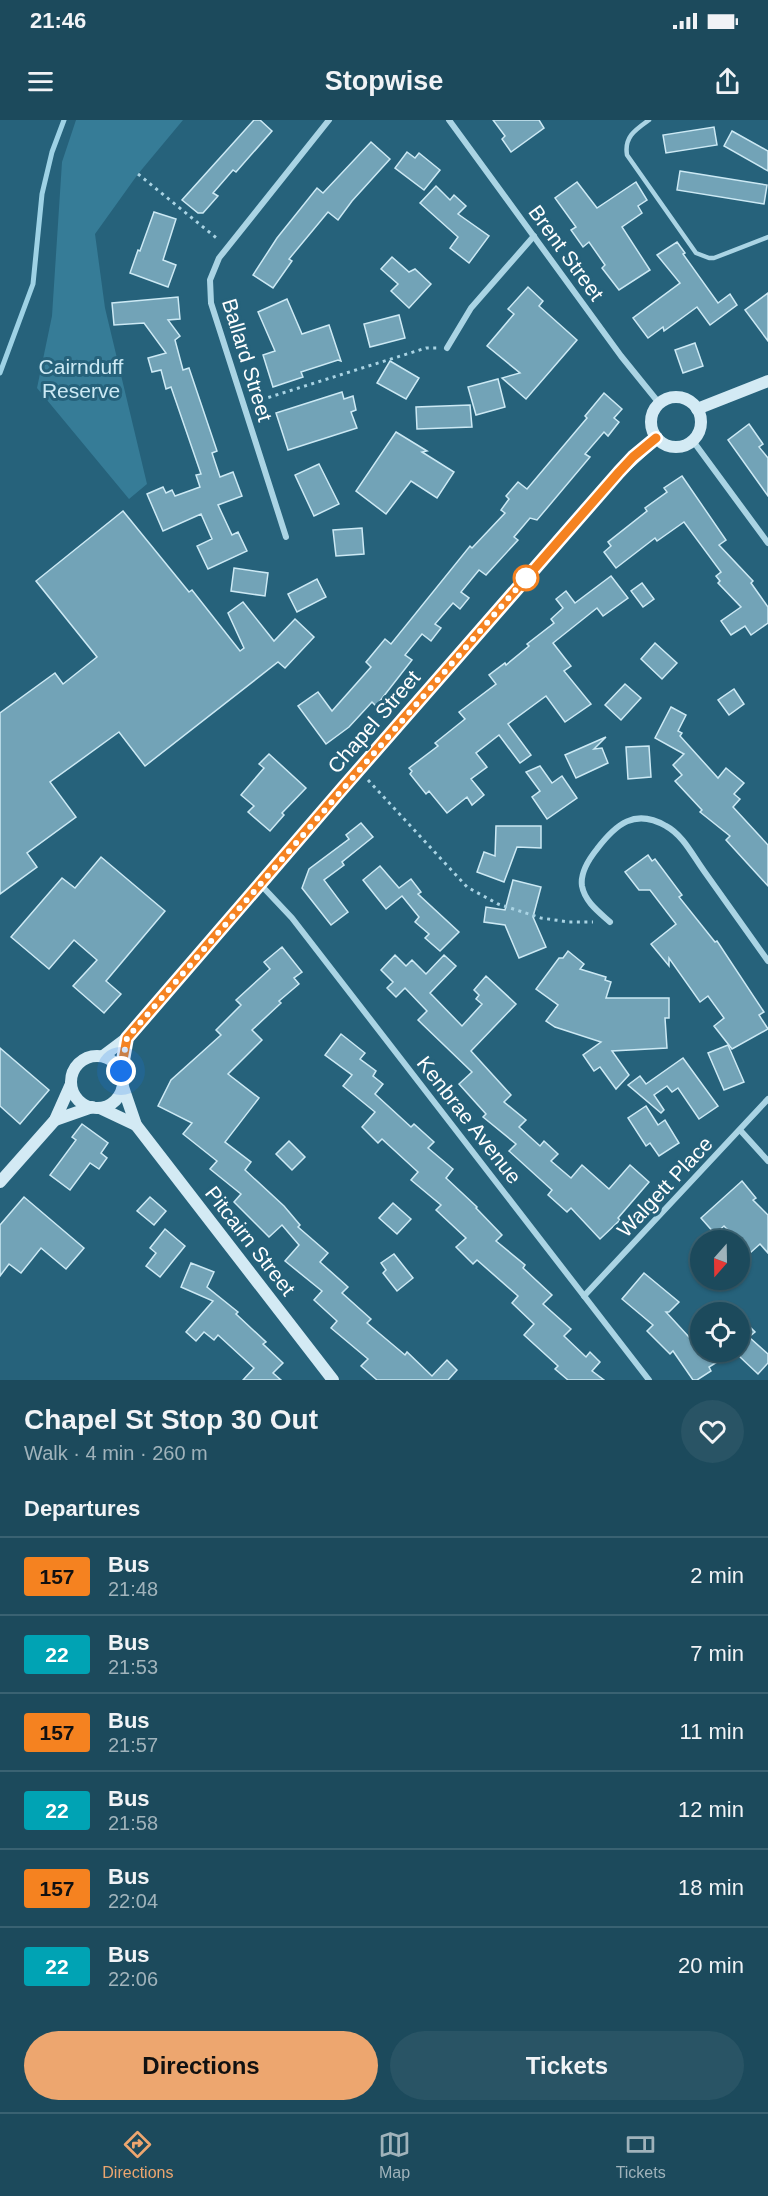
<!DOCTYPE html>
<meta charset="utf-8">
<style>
:root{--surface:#1c4a5c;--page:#295465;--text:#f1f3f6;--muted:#a0b3bb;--line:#3a6272;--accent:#eda66f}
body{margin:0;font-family:Arial,sans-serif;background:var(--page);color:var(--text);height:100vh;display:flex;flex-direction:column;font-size:22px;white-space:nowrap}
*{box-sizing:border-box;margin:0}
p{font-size:20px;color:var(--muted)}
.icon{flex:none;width:33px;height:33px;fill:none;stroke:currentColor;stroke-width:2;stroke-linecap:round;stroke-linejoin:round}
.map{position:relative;height:1260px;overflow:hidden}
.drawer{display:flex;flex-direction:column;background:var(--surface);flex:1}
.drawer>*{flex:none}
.badge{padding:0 12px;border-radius:4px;font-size:21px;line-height:39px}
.needle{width:39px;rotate:200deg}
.controls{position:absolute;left:690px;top:1110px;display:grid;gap:12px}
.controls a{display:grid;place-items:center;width:60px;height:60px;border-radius:50%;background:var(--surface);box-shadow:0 2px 4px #0004,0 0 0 2px var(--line);font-size:30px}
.you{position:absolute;width:30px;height:30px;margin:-15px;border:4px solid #fff;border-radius:50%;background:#1a73e8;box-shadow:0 0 0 9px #1a73e833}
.map>.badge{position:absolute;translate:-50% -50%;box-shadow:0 0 0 3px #fff}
h2{padding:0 24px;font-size:22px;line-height:54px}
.round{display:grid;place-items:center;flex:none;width:63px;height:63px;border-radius:32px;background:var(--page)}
.overview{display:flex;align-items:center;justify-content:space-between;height:102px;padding:0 24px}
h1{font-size:28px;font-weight:800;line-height:45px}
.button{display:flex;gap:12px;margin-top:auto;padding:12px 24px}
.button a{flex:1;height:69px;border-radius:36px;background:var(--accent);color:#111;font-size:24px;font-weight:800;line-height:69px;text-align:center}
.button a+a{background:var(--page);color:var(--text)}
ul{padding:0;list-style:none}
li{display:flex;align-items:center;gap:18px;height:78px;padding:0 24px;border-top:2px solid var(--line)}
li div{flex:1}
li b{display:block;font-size:22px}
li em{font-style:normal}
li .badge{min-width:66px;font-weight:700;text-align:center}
.status{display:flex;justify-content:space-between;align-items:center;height:42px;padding:0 30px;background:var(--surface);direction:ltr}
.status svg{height:16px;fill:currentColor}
header{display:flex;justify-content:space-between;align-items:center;height:78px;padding:0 24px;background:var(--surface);font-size:27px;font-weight:800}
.dock{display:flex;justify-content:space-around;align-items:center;height:84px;border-top:2px solid var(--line);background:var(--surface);font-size:16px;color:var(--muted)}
.dock a{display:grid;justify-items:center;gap:3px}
.dock .selected{color:var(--accent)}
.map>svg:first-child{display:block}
.green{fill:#367c97}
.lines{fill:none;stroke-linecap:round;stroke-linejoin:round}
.stream{stroke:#9ed2e5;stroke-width:5}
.building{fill:#72a3b7;stroke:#cce9f4;stroke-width:1.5}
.path{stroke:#aad4e4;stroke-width:3;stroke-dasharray:3 4.5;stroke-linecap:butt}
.lane{stroke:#aad4e4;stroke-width:4.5}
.street{stroke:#aad4e4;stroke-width:6}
.secondary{stroke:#d3eaf4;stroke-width:12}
.line-casing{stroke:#fff;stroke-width:14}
.line{stroke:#f58220;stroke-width:9}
.walk{stroke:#fff;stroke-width:6;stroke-dasharray:0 10.8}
.stop-dot{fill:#fff;stroke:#f58220;stroke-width:3}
.labels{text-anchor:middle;stroke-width:6;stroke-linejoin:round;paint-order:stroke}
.street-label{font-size:21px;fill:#fff;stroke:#26627b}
.park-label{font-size:21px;fill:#cce9f4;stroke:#26627b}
</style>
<div class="status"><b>21:46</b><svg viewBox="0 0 49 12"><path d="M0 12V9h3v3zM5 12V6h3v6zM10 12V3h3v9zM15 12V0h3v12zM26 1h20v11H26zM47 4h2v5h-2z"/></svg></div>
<header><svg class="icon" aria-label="menu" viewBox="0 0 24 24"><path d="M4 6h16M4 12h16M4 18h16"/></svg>Stopwise<svg class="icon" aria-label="share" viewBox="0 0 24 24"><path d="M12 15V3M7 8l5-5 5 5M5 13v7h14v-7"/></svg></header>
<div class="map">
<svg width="768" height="1260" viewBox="0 0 768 1260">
<rect width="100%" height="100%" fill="#26627b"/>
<!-- green -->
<polygon class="green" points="76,0 183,0 138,54 95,114 105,188 147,364 129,379 37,268 52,196 62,42"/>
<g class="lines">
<!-- stream -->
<polyline class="stream" points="0,253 33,164 42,74 52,32 64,0"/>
</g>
<!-- building -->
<g class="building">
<polygon points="254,0 260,0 272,11 236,52 233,50 213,73 218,76 203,93 198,93 182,80"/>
<polygon points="493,0 539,0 544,8 511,32 502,19 505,16"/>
<polygon points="714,7 717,25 666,33 663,15"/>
<polygon points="732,11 768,31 768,51 724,26"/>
<polygon points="371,22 390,39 352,81 338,100 328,92 289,139 292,141 273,168 253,155 277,118 317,68 323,73"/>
<polygon points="407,32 415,38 419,33 440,50 424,70 395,48"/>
<polygon points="680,51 767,65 764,84 677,70"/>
<polygon points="577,62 597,88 636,62 647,80 638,86 642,93 622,107 650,150 619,170 602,148 605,145 589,122 583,127 571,110 576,107 555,78"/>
<polygon points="436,66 450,80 454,75 466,86 458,94 489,116 469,143 450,128 458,117 420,83"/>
<polygon points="154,92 176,99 163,140 176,145 168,167 130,153 138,130 140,131"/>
<polygon points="677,122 685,133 683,134 718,183 730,174 737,185 710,205 697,187 664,211 663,207 648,218 633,198 680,163 657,135"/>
<polygon points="392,137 409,152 415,149 431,164 409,188 391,171 398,164 381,149"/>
<polygon points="528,167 543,181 539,186 577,220 526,279 502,258 520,253 487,226 514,194 508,189"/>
<polygon points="768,173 768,221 745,190"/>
<polygon points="178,177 180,199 168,200 180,216 175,220 183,250 189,248 217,331 212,333 220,357 233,352 242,376 218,385 232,415 238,412 247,431 208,449 197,426 212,419 201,394 163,411 147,374 163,367 166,373 172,370 175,376 200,367 196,355 201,354 171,267 166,269 161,250 152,252 148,238 166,233 144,203 114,205 112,183"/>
<polygon points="287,179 302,214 329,205 341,241 338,240 301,252 303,257 273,267 263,235 275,231 258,192"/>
<polygon points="399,195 405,218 370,227 364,204"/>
<polygon points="695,223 703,246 683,253 675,230"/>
<polygon points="390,241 419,258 406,279 377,263"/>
<polygon points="498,259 505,287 476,295 468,267"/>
<polygon points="342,272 344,279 353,276 356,290 351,292 357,308 288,330 276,293"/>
<polygon points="604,273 622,289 614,298 619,302 608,316 604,312 585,334 590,337 537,400 530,398 514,417 518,420 486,455 479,450 461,472 469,478 460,489 453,483 435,504 441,508 431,521 422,514 405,535 412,540 376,586 372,582 349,607 326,624 298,586 318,572 332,591 371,547 366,542 385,519 391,524 470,426 472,428 505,393 501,390 509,379 506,376 518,362 527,369 587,298 585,296"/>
<polygon points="470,285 472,307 417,309 416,287"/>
<polygon points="749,304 763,324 759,327 768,338 768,376 728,320"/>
<polygon points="396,312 427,331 422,332 454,352 437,378 411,361 386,394 356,371"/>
<polygon points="319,344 339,384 314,396 295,355"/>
<polygon points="682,356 726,420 719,425 753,461 751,463 768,487 768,503 751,515 745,506 731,515 721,501 741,487 718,463 720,461 716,456 721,452 684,402 657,421 655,418 616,448 604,432 611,426 608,422 647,391 645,388 667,372 664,368"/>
<polygon points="123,391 189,472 192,470 240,531 244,528 228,493 243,482 274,521 295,499 314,517 285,548 278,542 145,646 119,612 50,662 76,697 27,733 37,747 0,774 0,593 55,553 63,564 97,537 36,461"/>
<polygon points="362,408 364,434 336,436 333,410"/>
<polygon points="234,448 268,453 265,476 231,471"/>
<polygon points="611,456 628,478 603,496 597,488 553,523 571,546 564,551 591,584 565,602 546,576 508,604 531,635 520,643 499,615 476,633 487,647 471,659 484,675 472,685 467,677 447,693 429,671 426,674 410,654 412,651 409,648 438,626 435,623 465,599 459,592 496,564 489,555 505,543 506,545 529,526 527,524 554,503 551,499 563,488 556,479 566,471 575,483"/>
<polygon points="317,459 326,477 297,492 288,474"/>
<polygon points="642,463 654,479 643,487 631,471"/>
<polygon points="655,523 677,543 662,559 641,539"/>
<polygon points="625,564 641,578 621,600 605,585"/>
<polygon points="734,569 744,584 729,595 718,580"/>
<polygon points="671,587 686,595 678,611 682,613 680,616 718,658 726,648 744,663 734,674 740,679 733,687 768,725 768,766 726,720 730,716 700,692 702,690 675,661 682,655 673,645 684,634 655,618"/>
<polygon points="606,617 594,629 602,628 608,643 576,658 565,635"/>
<polygon points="649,626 651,657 628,659 626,627"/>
<polygon points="269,634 306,668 282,693 284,695 270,711 248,692 254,686 241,675 264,648 259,644"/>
<polygon points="540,646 552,663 562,656 577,678 547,699 532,677 540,671 526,652"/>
<polygon points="361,703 373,717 342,742 344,745 324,760 348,792 331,805 302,768 309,749 349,719 346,715"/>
<polygon points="496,706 541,706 541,728 517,727 504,762 477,752 484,732 495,736"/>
<polygon points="648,735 652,741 655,739 682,775 679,777 715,822 717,821 764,892 759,895 768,909 732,929 714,906 724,898 708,876 700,882 669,838 669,846 651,824 676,804 650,770 639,770 625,752"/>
<polygon points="101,737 165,791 106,861 121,874 104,893 73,866 97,840 74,820 49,849 11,817 62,758 75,768"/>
<polygon points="380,746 399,768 411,759 421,772 418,774 459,812 440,831 425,818 429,814 415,802 419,797 402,776 386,789 363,760"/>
<polygon points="513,760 541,767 533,797 546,827 519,838 505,805 484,802 486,787 505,790"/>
<polygon points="282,827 302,852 294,858 299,864 279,881 281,883 252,910 262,920 228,954 259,978 225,1022 251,1042 245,1050 284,1086 300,1105 298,1107 328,1133 320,1142 348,1167 342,1173 371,1199 367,1203 405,1235 407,1232 432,1256 447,1240 457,1250 448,1260 377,1260 361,1246 368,1239 331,1208 337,1201 314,1180 322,1171 285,1141 299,1125 282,1105 269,1117 234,1082 241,1074 210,1049 217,1041 183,1014 192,1003 158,986 171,960 221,915 216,910 241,885 236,880 270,849 264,842"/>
<polygon points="568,831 584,844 580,849 606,857 605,860 611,862 606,878 669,878 669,898 665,898 667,928 612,931 629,955 616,969 600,947 594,951 583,935 601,922 555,907 546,901 558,885 536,869 559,838 563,838"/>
<polygon points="395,835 406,846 412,840 426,854 444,835 456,846 430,873 462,906 482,884 476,879 479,875 474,870 486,856 516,884 471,931 511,975 504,982 526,1000 519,1007 540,1026 544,1021 558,1034 551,1041 571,1058 582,1045 609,1069 630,1045 649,1062 618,1098 620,1100 600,1119 571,1088 567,1092 548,1075 552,1070 509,1031 516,1024 483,997 486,994 459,964 472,952 418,900 427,891 405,868 396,877 387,868 393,862 381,850"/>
<polygon points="341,914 365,933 360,939 376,951 373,956 383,964 375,974 411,1007 414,1004 434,1022 428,1028 453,1049 446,1058 477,1087 476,1088 502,1115 496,1121 525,1145 523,1148 552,1175 543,1184 571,1209 564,1216 586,1237 590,1232 600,1242 592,1251 604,1260 568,1260 555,1249 558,1246 524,1215 534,1204 512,1183 518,1176 477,1140 473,1144 456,1127 466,1118 436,1090 441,1085 411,1060 418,1052 382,1019 378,1023 362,1007 375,992 343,966 352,955 325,935"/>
<polygon points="728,925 744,962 724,970 708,933"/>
<polygon points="0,928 49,970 20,1004 0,986"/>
<polygon points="683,938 718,986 699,999 678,968 672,972 667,966 654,975 664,990 661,993 628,965 640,956 646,964"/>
<polygon points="646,986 658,1005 665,1000 679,1023 659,1036 650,1023 646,1026 628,998"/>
<polygon points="82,1004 108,1023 101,1033 107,1038 99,1049 90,1043 70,1070 50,1055 76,1020 72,1017"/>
<polygon points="289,1021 305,1037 292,1050 276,1034"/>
<polygon points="742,1061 756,1078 753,1080 768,1095 768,1133 760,1124 750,1133 724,1106 715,1114 701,1098"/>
<polygon points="24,1077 84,1128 66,1149 41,1128 21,1153 9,1144 0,1156 0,1105"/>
<polygon points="150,1077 166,1091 154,1105 137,1091"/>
<polygon points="393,1083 411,1099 397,1114 379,1098"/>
<polygon points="165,1109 185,1126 160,1157 146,1146 156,1133 150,1128"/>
<polygon points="394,1134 413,1158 397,1171 383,1153 386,1150 381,1143"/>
<polygon points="191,1143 214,1152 207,1167 238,1192 236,1194 266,1222 263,1224 283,1243 273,1253 281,1260 243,1260 254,1248 218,1215 214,1220 204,1212 196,1221 186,1212 213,1181 181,1167"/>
<polygon points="644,1153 679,1182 669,1192 666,1192 700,1229 700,1232 733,1232 709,1247 711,1251 697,1260 693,1260 673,1231 670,1234 647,1211 653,1205 622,1179"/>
<polygon points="740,1197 755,1212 749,1217 768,1234 768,1243 758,1254 740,1237"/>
</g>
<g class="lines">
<!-- path -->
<g class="path">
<polyline points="138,54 219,120"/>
<polyline points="254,282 426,228 437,228"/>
<polyline points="368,660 467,767 498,784 541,798 569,802 593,802"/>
</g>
<!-- lane -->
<path class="lane" d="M649 0C635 10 624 17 627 35L696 133 709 138H714L768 117"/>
<!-- street -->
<g class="street">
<polyline points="449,0 621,236 659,283"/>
<polyline points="447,228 471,188 534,116"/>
<polyline points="693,321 768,423"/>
<polyline points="286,417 211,183 210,160 219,138 329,0"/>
<polyline points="260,764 292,798 649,1260"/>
<path d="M610 802C599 792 585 782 582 766 580 753 589 739 597 729 616 704 635 688 666 706 683 715 693 736 704 751 725 781 747 811 768 841"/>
<polyline points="740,1010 768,1041"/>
<polyline points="584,1176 768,979"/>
</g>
<!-- secondary -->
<g class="secondary">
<circle cx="676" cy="302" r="25"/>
<polyline points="697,289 768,261"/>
<polyline points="103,936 127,918 342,669 619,352 656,318"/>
<circle cx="97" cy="962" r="26"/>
<polyline points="123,967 136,1005 333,1260"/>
<polyline points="100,988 136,1005"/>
<polyline points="55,1000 92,987"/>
<polyline points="0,1062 55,1000 71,964"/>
</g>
</g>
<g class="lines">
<!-- line casing -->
<g class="line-casing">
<polyline id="line" points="121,951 127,918 342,669 619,352 633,337 656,318"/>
</g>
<!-- line -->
<use href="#line" class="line"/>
<!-- walk -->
<polyline class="walk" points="121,951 127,918 526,458"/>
</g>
<!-- markers -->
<circle class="stop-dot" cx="526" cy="458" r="12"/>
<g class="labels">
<!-- street labels -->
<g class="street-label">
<text transform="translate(566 133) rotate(54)" y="7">Brent Street</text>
<text transform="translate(247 240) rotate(73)" y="7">Ballard Street</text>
<text transform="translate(374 602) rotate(-49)" y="7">Chapel Street</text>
<text transform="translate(469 1000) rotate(52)" y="7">Kenbrae Avenue</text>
<text transform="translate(665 1067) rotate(-47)" y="7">Walgett Place</text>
<text transform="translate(250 1121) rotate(52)" y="7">Pitcairn Street</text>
</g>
<!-- park labels -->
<g class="park-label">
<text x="81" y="254">Cairnduff<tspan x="81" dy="24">Reserve</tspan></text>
</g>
</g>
</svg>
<div class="controls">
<a><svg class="needle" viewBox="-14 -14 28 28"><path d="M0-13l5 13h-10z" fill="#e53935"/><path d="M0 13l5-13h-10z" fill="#a0b3bb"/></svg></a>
<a><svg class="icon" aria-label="locate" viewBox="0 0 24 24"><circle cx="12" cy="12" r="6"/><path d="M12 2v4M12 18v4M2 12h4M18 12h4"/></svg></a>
</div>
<div class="you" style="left:121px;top:951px"></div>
</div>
<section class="drawer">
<div class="overview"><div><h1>Chapel St Stop 30 Out</h1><p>Walk · 4 min · 260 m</p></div><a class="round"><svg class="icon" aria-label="heart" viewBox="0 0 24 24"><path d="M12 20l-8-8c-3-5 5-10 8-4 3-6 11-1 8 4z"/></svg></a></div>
<h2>Departures</h2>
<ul>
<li><span class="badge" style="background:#f58220;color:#111">157</span><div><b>Bus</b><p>21:48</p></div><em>2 min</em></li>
<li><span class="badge" style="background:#00a3b4;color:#fff">22</span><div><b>Bus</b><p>21:53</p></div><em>7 min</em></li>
<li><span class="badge" style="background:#f58220;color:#111">157</span><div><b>Bus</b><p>21:57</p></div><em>11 min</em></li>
<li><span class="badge" style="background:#00a3b4;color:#fff">22</span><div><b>Bus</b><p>21:58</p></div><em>12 min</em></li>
<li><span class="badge" style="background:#f58220;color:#111">157</span><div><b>Bus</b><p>22:04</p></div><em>18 min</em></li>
<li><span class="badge" style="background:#00a3b4;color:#fff">22</span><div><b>Bus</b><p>22:06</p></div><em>20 min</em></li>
</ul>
<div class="button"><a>Directions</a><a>Tickets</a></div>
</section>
<nav class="dock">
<a class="selected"><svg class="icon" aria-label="directions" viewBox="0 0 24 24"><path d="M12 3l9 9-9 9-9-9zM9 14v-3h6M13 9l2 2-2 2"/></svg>Directions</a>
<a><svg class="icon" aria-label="map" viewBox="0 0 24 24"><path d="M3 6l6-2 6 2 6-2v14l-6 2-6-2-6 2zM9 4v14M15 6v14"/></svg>Map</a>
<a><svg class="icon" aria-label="tickets" viewBox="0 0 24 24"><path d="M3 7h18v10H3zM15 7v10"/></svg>Tickets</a>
</nav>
